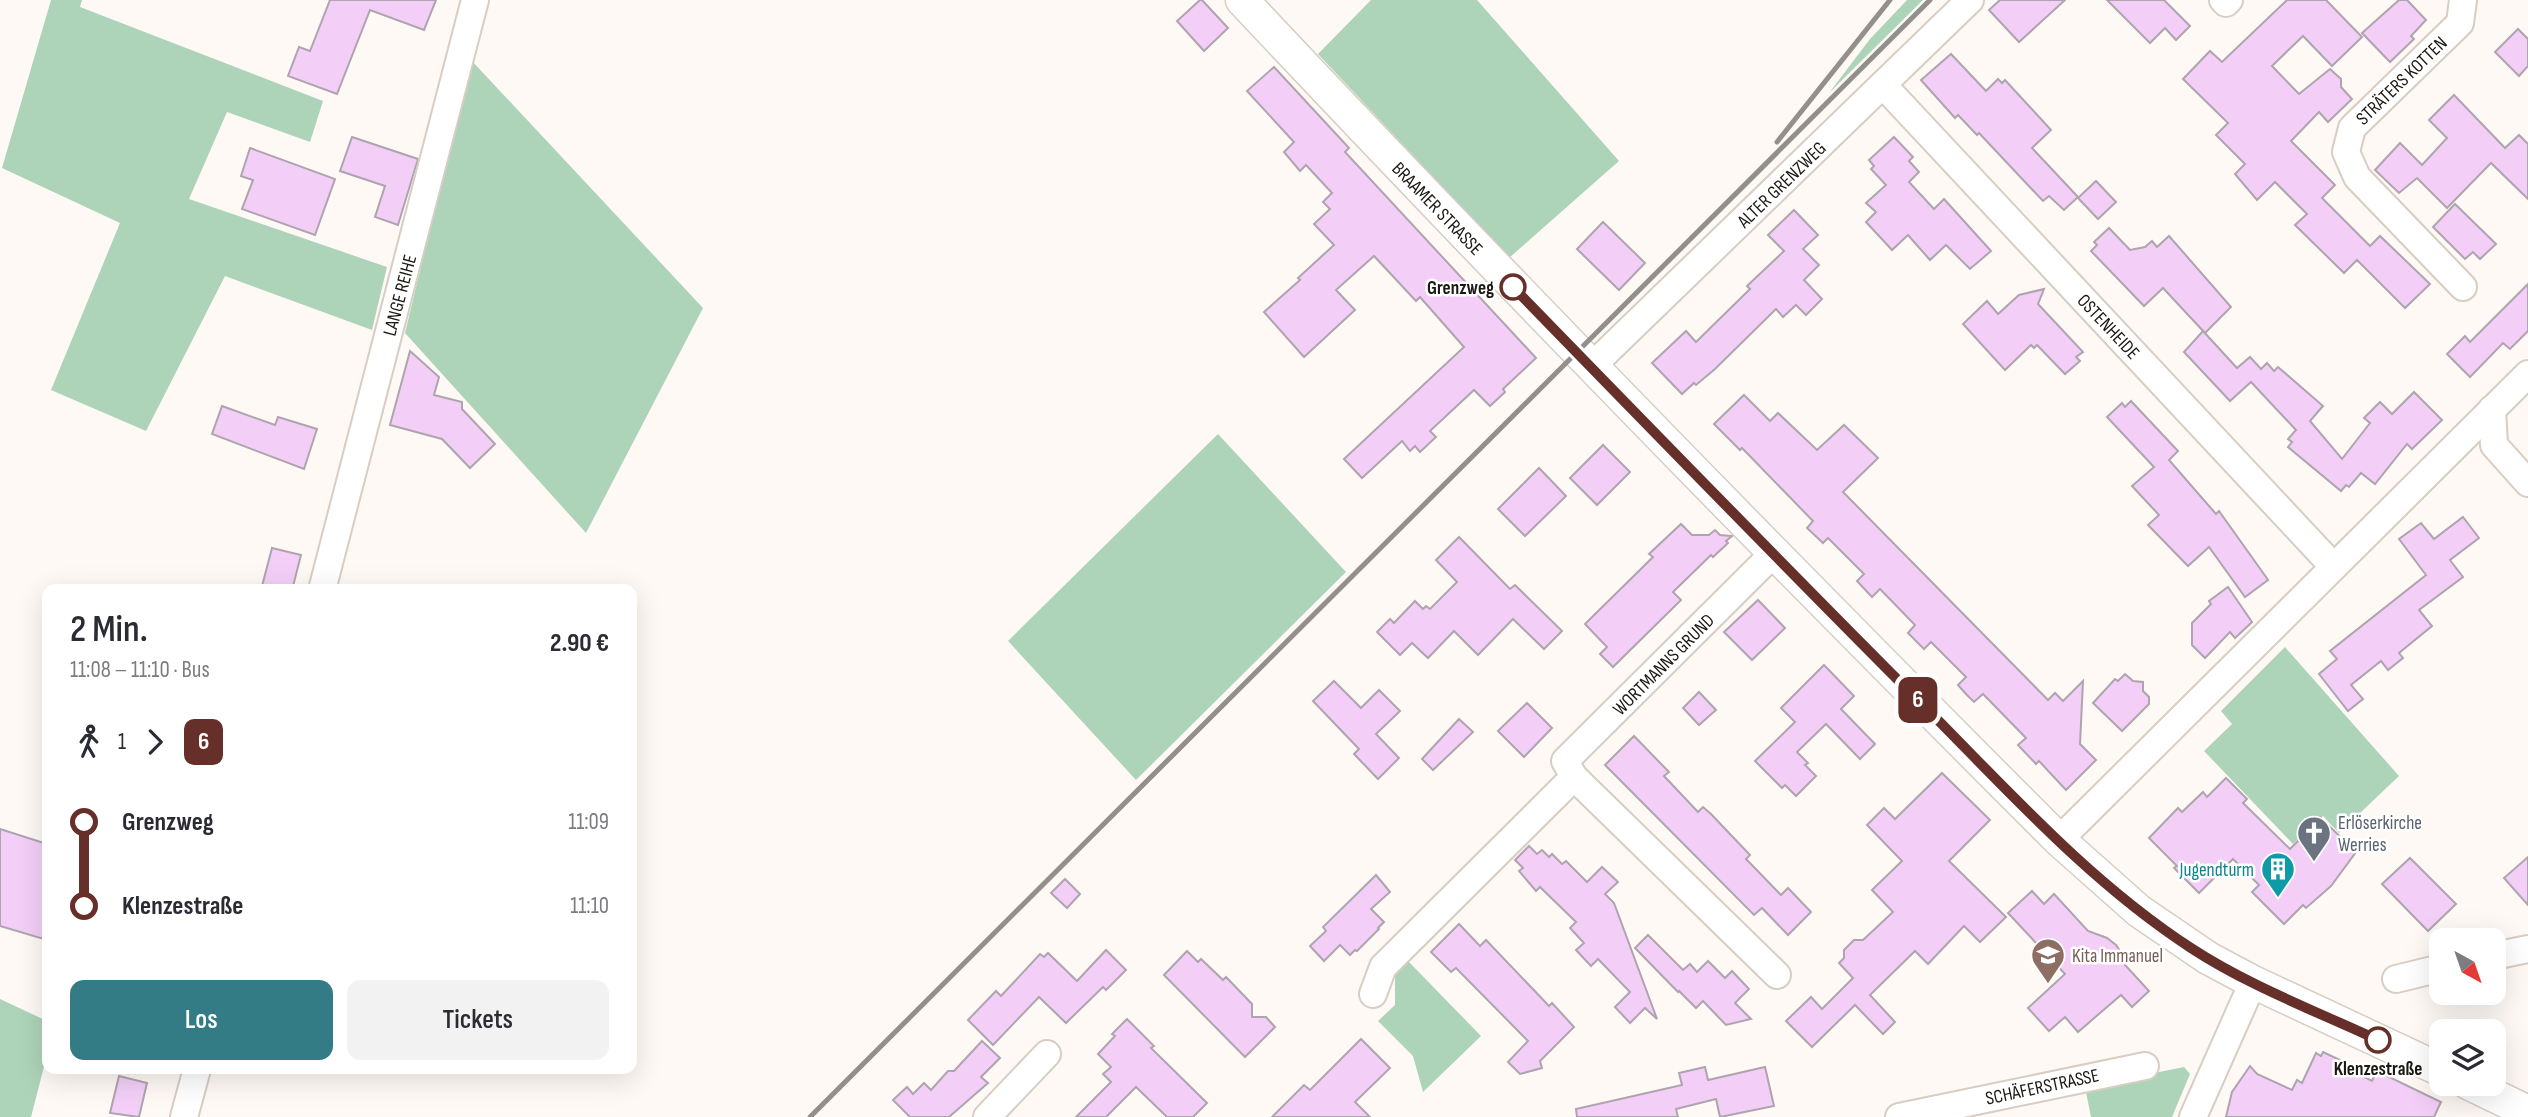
<!DOCTYPE html>
<html lang="de">
<meta charset="utf-8">
<style>
:root{--surface:#fff;--page:#f2f2f3;--text:#2b2b33;--muted:#7c7c81;--accent:#347c85}
body{margin:0;font-family:"Sofia Sans Condensed",sans-serif;background:var(--page);color:var(--text);height:100vh;display:flex;flex-direction:column;font-size:26px;white-space:nowrap}
*{box-sizing:border-box;margin:0}
p{font-size:23px;color:var(--muted)}
.icon{flex:none;width:38px;height:38px;fill:none;stroke:currentColor;stroke-width:2;stroke-linecap:round;stroke-linejoin:round}
.map{position:relative;flex:1;overflow:hidden}
.drawer{position:absolute;left:42px;top:584px;width:595px;height:490px;display:flex;flex-direction:column;background:var(--surface);border-radius:14px;box-shadow:0 7px 28px #0002}
.drawer>*{flex:none}
.badge{padding:0 14px;border-radius:10px;font-size:24px;line-height:46px}
.needle{width:46px;rotate:140deg}
.tools{position:absolute;left:2429px;top:928px;display:grid;gap:14px}
.tools a{display:grid;place-items:center;width:77px;height:77px;border-radius:14px;background:var(--surface);box-shadow:0 7px 28px #0002;font-size:35px}
.map>.badge{position:absolute;translate:-50% -50%;box-shadow:0 0 0 4px #fff}
.legs{display:flex;align-items:center;gap:10px;height:77px;padding:0 28px;font-size:23px}
.legs p{margin-inline-start:auto}
.headline{display:flex;align-items:center;justify-content:space-between;height:119px;padding:0 28px}
h1{font-size:38px;font-weight:600;line-height:52px}
.cta{display:flex;gap:14px;margin-top:auto;padding:14px 28px}
.cta a{flex:1;height:80px;border-radius:14px;background:var(--accent);color:#fff;font-size:28px;font-weight:600;line-height:80px;text-align:center}
.cta a+a{background:var(--page);color:var(--text)}
ul{padding:0 28px;list-style:none}
li{display:flex;align-items:center;gap:24px;height:84px;font-size:26px}
li i{display:grid;place-items:center;width:10px;height:100%;margin:0 9px;background:currentColor}
li i::after{content:'';width:18px;height:18px;margin:-9px;border:5px solid;border-radius:50%;background:var(--surface)}
li p{margin-inline-start:auto}
li:first-child i{background:linear-gradient(#0000 50%,currentColor 0)}
li:last-child i{background:linear-gradient(currentColor 50%,#0000 0)}
.map>svg:first-child{display:block}
.green{fill:#add3b8}
.building{fill:#f3cff7;stroke:#aea4af;stroke-width:2}
.lines{fill:none;stroke-linecap:round;stroke-linejoin:round}
.minor-casing{stroke:#d7cdc2;stroke-width:30}
.tertiary-casing{stroke:#d7cdc2;stroke-width:35}
.minor{stroke:#fff;stroke-width:26}
.tertiary{stroke:#fff;stroke-width:32}
.rail{stroke:#938f8a;stroke-width:5}
.line-1-casing{stroke:#fff;stroke-width:16}
.line-1{stroke:#662f29;stroke-width:10}
.stop-1-dot{fill:#fff;stroke:#662f29;stroke-width:3.5}
.labels{text-anchor:middle;stroke-width:5;stroke-linejoin:round;paint-order:stroke}
.street-label{font-size:19px;fill:#1b1813;stroke:#fff}
.stop-label{font-size:19px;font-weight:bold;fill:#1b1813;stroke:#fff;text-anchor:end}
.worship-label{font-size:19px;fill:#5b616d;stroke:#fff;text-anchor:start}
.culture-label{font-size:19px;fill:#0d838f;stroke:#fff;text-anchor:end}
.education-label{font-size:19px;fill:#785e54;stroke:#fff;text-anchor:start}
</style>
<div class="map">
<svg width="2528" height="1117" viewBox="0 0 2528 1117">
<rect width="100%" height="100%" fill="#fef9f5"/>
<!-- green -->
<g class="green">
<polygon points="51,0 82,0 80,7 323,101 310,142 227,112 189,199 387,267 372,330 225,276 146,431 51,390 120,223 2,168"/>
<polygon points="1371,0 1477,0 1619,161 1509,258 1318,54"/>
<polygon points="1907,0 1923,0 1829,93 1870,39"/>
<polygon points="471,60 703,308 586,533 405,333"/>
<polygon points="1218,434 1346,572 1136,780 1008,641"/>
<polygon points="2285,647 2399,776 2339,833 2323,816 2293,844 2204,751 2232,724 2221,711"/>
<polygon points="1407,960 1481,1036 1423,1092 1413,1056 1378,1021 1395,1005 1395,976"/>
<polygon points="0,999 47,1021 47,1055 31,1117 0,1117"/>
<polygon points="2184,1067 2190,1074 2172,1117 2091,1117 2085,1087"/>
</g>
<!-- building -->
<g class="building">
<polygon points="330,0 436,0 424,30 370,10 337,94 288,76 299,47 310,51"/>
<polygon points="1200,0 1202,0 1228,28 1204,51 1177,21"/>
<polygon points="2000,0 2065,0 2019,42 1989,10"/>
<polygon points="2107,0 2164,0 2190,26 2176,40 2165,28 2150,43"/>
<polygon points="2287,0 2326,0 2362,37 2332,66 2303,36 2272,66 2299,94 2330,69 2341,79 2341,87 2352,99 2328,122 2319,112 2291,141 2335,185 2322,198 2370,246 2380,236 2430,284 2405,308 2357,260 2344,273 2295,225 2307,214 2275,182 2257,200 2235,174 2245,164 2216,135 2228,123 2183,79 2210,51 2222,62"/>
<polygon points="2399,0 2407,0 2426,20 2411,36 2414,39 2390,62 2362,33"/>
<polygon points="2518,29 2528,39 2528,66 2519,76 2495,52"/>
<polygon points="1951,54 1986,91 1998,79 2002,83 2005,80 2051,130 2032,148 2078,197 2064,210 2049,196 2043,201 1979,133 1977,135 1958,115 1955,118 1921,80"/>
<polygon points="1274,67 1349,148 1345,152 1536,358 1503,389 1505,392 1490,406 1474,390 1430,431 1436,437 1420,452 1415,446 1410,451 1402,441 1362,478 1344,459 1464,347 1420,297 1416,301 1374,256 1336,290 1355,310 1304,357 1264,312 1300,280 1298,278 1334,245 1314,224 1330,209 1323,202 1332,193 1306,165 1300,171 1284,152 1294,142 1247,91"/>
<polygon points="2454,95 2505,148 2519,135 2528,144 2528,199 2491,163 2447,208 2417,178 2399,193 2375,170 2400,143 2422,165 2447,138 2429,120"/>
<polygon points="352,137 418,159 398,225 375,217 385,186 340,171"/>
<polygon points="1894,137 1913,157 1909,161 1919,172 1909,182 1934,209 1944,199 1991,251 1970,269 1946,245 1930,260 1908,235 1892,250 1866,222 1876,212 1866,203 1886,185 1871,169 1874,166 1869,160"/>
<polygon points="250,148 335,179 315,235 242,209 253,180 241,176"/>
<polygon points="2096,181 2116,202 2098,219 2078,198"/>
<polygon points="2455,204 2496,244 2480,259 2473,252 2465,259 2433,227"/>
<polygon points="1794,210 1818,235 1803,249 1819,265 1804,280 1822,299 1806,315 1796,305 1783,317 1776,309 1715,369 1696,385 1694,383 1682,394 1652,363 1686,331 1696,342 1750,289 1747,286 1784,251 1768,235"/>
<polygon points="1603,222 1645,263 1619,290 1577,249"/>
<polygon points="2109,228 2130,250 2145,247 2152,241 2157,247 2169,236 2231,307 2205,333 2163,288 2144,306 2091,251 2097,245 2094,242"/>
<polygon points="2528,284 2528,331 2510,349 2503,343 2470,377 2447,354 2465,336 2470,342"/>
<polygon points="2044,289 2038,304 2083,352 2076,357 2080,361 2065,374 2037,345 2034,348 2031,345 2005,370 1963,324 1987,301 1998,314 2019,295"/>
<polygon points="2203,331 2237,368 2250,357 2261,369 2267,363 2274,371 2278,367 2323,406 2310,421 2342,459 2370,423 2364,418 2380,402 2392,414 2414,392 2442,420 2412,449 2407,444 2375,484 2361,473 2349,487 2346,485 2341,491 2288,447 2292,442 2288,439 2296,430 2251,382 2230,401 2184,352"/>
<polygon points="410,351 439,377 434,395 462,402 462,409 495,444 470,468 442,439 390,425"/>
<polygon points="1744,395 1770,421 1778,413 1817,450 1844,425 1878,458 1843,492 2048,700 2055,693 2063,701 2083,681 2080,744 2096,760 2066,790 2039,761 2036,764 2018,745 2026,738 1983,694 1974,702 1966,694 1958,685 1966,677 1931,642 1924,649 1908,633 1915,625 1880,589 1872,597 1857,581 1864,574 1828,538 1823,543 1807,528 1813,521 1742,448 1740,450 1714,424"/>
<polygon points="2131,401 2178,451 2169,460 2216,514 2219,511 2266,577 2268,580 2245,597 2209,547 2188,566 2148,525 2159,515 2132,486 2154,467 2107,417 2122,403 2125,407"/>
<polygon points="222,406 275,425 278,417 317,429 304,469 212,434"/>
<polygon points="1603,445 1630,472 1597,505 1570,478"/>
<polygon points="1539,468 1566,496 1525,536 1498,509"/>
<polygon points="2463,517 2479,538 2450,560 2463,577 2419,610 2432,626 2399,653 2403,658 2388,670 2381,661 2351,685 2363,699 2348,711 2319,674 2337,659 2330,651 2426,575 2399,539 2421,523 2434,539"/>
<polygon points="1681,524 1692,535 1709,535 1715,530 1720,535 1732,536 1726,541 1728,543 1713,557 1711,555 1673,592 1681,600 1613,667 1600,654 1607,647 1585,624 1653,557 1649,554"/>
<polygon points="1459,537 1510,589 1515,585 1562,631 1544,649 1513,619 1478,655 1454,631 1428,658 1412,643 1400,655 1377,632 1390,619 1394,623 1415,601 1423,609 1426,606 1430,609 1457,582 1436,560"/>
<polygon points="272,548 301,555 292,590 261,590"/>
<polygon points="2228,587 2252,622 2235,638 2230,632 2205,658 2192,645 2192,623 2211,604 2209,601"/>
<polygon points="1758,600 1785,628 1752,660 1724,632"/>
<polygon points="1824,665 1854,696 1841,709 1875,744 1860,759 1826,724 1797,752 1808,763 1805,765 1816,776 1796,796 1785,785 1782,788 1755,761 1795,722 1781,708"/>
<polygon points="2125,674 2133,681 2143,682 2143,691 2149,697 2149,704 2122,731 2093,703 2115,679 2118,681"/>
<polygon points="1334,681 1361,708 1379,690 1400,711 1376,734 1399,758 1378,779 1354,754 1359,749 1313,701"/>
<polygon points="1699,692 1716,710 1699,725 1683,708"/>
<polygon points="1527,703 1552,728 1524,757 1498,731"/>
<polygon points="1459,719 1473,732 1433,770 1422,759"/>
<polygon points="1634,736 1669,772 1664,776 1698,812 1703,807 1711,814 1750,855 1746,859 1781,895 1788,888 1811,912 1788,935 1762,908 1754,915 1605,765"/>
<polygon points="1942,773 1990,820 1949,861 2006,917 1980,942 1964,926 1928,964 1915,951 1870,995 1895,1022 1883,1034 1855,1005 1812,1047 1786,1021 1811,997 1822,1009 1853,978 1839,963 1844,958 1844,950 1854,940 1863,940 1893,912 1872,890 1902,861 1867,825 1884,808 1895,819"/>
<polygon points="2226,778 2247,799 2243,803 2290,849 2301,838 2302,840 2311,828 2312,830 2321,818 2356,852 2331,886 2306,908 2303,905 2284,924 2252,892 2259,885 2233,859 2199,893 2174,868 2177,866 2149,838 2178,808 2182,812 2203,792 2207,797"/>
<polygon points="0,829 47,844 47,940 0,926"/>
<polygon points="1529,846 1537,854 1542,850 1549,857 1552,854 1562,864 1566,861 1587,882 1602,867 1618,882 1605,894 1614,903 1657,1019 1645,1008 1630,1023 1615,1007 1630,992 1598,959 1591,966 1576,950 1584,943 1570,928 1576,922 1540,887 1536,891 1519,871 1523,868 1515,860"/>
<polygon points="2528,857 2528,905 2504,878"/>
<polygon points="2410,858 2456,904 2428,931 2382,884"/>
<polygon points="1376,875 1390,892 1371,909 1384,922 1378,928 1379,929 1357,951 1355,950 1350,955 1340,945 1324,961 1310,946 1326,931 1323,927"/>
<polygon points="1065,879 1080,894 1067,908 1051,893"/>
<polygon points="2032,891 2044,904 2054,894 2088,931 2107,938 2116,945 2122,954 2125,965 2149,991 2132,1007 2121,995 2078,1032 2065,1017 2049,1031 2028,1008 2065,974 2008,913"/>
<polygon points="1459,924 1480,946 1486,940 1549,1006 1552,1003 1574,1027 1540,1061 1542,1068 1520,1074 1508,1062 1528,1041 1456,968 1451,972 1431,952"/>
<polygon points="1648,935 1683,970 1690,964 1697,972 1708,961 1725,978 1732,971 1749,989 1735,1003 1751,1019 1726,1025 1703,1001 1696,1008 1679,991 1678,992 1635,948"/>
<polygon points="1106,950 1126,970 1106,990 1103,987 1066,1023 1039,997 993,1045 968,1020 996,991 1001,996 1040,954 1044,957 1048,953 1077,981"/>
<polygon points="1187,951 1198,962 1201,959 1223,980 1226,977 1252,1004 1252,1017 1266,1017 1275,1027 1245,1057 1164,975"/>
<polygon points="1127,1019 1154,1046 1151,1048 1207,1103 1193,1117 1167,1117 1136,1087 1106,1117 1076,1117 1111,1082 1103,1074 1111,1067 1098,1054 1115,1036 1112,1034"/>
<polygon points="1361,1039 1390,1068 1355,1102 1370,1117 1272,1117 1304,1085 1310,1090"/>
<polygon points="982,1041 1000,1058 981,1077 988,1083 949,1117 910,1117 893,1100 907,1087 913,1094 924,1083 931,1090 948,1071 954,1071"/>
<polygon points="2323,1052 2340,1060 2339,1064 2372,1081 2377,1071 2441,1102 2434,1117 2226,1117 2232,1092 2250,1066 2257,1074 2292,1090 2297,1080 2302,1083 2316,1053 2321,1056"/>
<polygon points="1705,1067 1708,1080 1765,1067 1774,1106 1720,1117 1716,1099 1676,1109 1678,1117 1577,1117 1576,1109 1682,1085 1679,1073"/>
<polygon points="119,1076 147,1083 139,1117 110,1113"/>
</g>
<g class="lines">
<!-- minor casing -->
<g class="minor-casing">
<g id="minor">
<polyline points="2223,0 2226,3 2229,0"/>
<polyline points="1883,85 2333,566"/>
<polyline points="2463,287 2357,177 2346,152 2352,128 2460,23 2463,0"/>
<polyline points="1591,367 1970,0"/>
<polyline points="2492,409 2494,445 2528,483"/>
<polyline points="322,590 475,0"/>
<polyline points="1574,777 1777,975"/>
<polyline points="2059,840 2528,374"/>
<polyline points="2494,956 2528,949"/>
<polyline points="2396,979 2441,968"/>
<polyline points="1373,994 1383,967 1574,777 1565,761 1773,554"/>
<polyline points="184,1117 197,1069"/>
<polyline points="987,1117 1047,1054"/>
<polyline points="1899,1117 2145,1066"/>
<polyline points="2193,1117 2253,982"/>
</g>
</g>
<!-- tertiary casing -->
<g class="tertiary-casing">
<g id="tertiary">
<path d="M1242 0C1510 285 1783 564 2059 840L2139 911 2208 958 2253 982 2441 1070"/>
<polyline points="2468,1083 2528,1112"/>
</g>
</g>
<!-- minor -->
<use href="#minor" class="minor"/>
<!-- tertiary -->
<use href="#tertiary" class="tertiary"/>
<!-- rail -->
<g class="rail">
<polyline points="1777,142 1890,0"/>
<polyline points="810,1117 1930,0"/>
</g>
</g>
<g class="lines">
<!-- line-1 casing -->
<g class="line-1-casing">
<path id="line-1" d="M1513 287C1648 426 1783 565 1920 702 2006 788 2088 881 2191 948 2249 986 2316 1011 2378 1040"/>
</g>
<!-- line-1 -->
<use href="#line-1" class="line-1"/>
</g>
<!-- icons -->
<defs>
<g id="church-pin" transform="scale(1.75)"><path d="M0 17L-7.5 6A9.5 9.5 0 1 1 7.5 6Z" fill="#6b7280" stroke="#fff"/><path d="M-1.2-6h2.4v3.5h3.3v2.4h-3.3V6h-2.4V-.1h-3.3v-2.4h3.3Z" fill="#fff"/></g>
<g id="building-pin" transform="scale(1.75)"><path d="M0 17L-7.5 6A9.5 9.5 0 1 1 7.5 6Z" fill="#0f9aa8" stroke="#fff"/><path d="M-4-6H4V6H1V3H-1V6H-4ZM-2.5-4.3h1.7v1.8h-1.7ZM.8-4.3h1.7v1.8H.8ZM-2.5-1h1.7V.8h-1.7ZM.8-1h1.7V.8H.8Z" fill="#fff"/></g>
<g id="school-pin" transform="scale(1.75)"><path d="M0 17L-7.5 6A9.5 9.5 0 1 1 7.5 6Z" fill="#8d6e63" stroke="#fff"/><path d="M0-5L7-2L0 1L-7-2ZM-4 1L0 2.5L4 1V4Q0 6-4 4Z" fill="#fff"/></g>
</defs>
<g fill-rule="evenodd">
<use href="#church-pin" x="2314" y="833"/>
<use href="#building-pin" x="2278" y="869"/>
<use href="#school-pin" x="2048" y="955"/>
</g>
<!-- markers -->
<g class="stop-1-dot">
<circle cx="1513" cy="287" r="12"/>
<circle cx="2378" cy="1040" r="12"/>
</g>
<g class="labels">
<!-- street labels -->
<g class="street-label">
<text transform="translate(2401 80) rotate(-44)" y="7">STRÄTERS KOTTEN</text>
<text transform="translate(1781 184) rotate(-44)" y="7">ALTER GRENZWEG</text>
<text transform="translate(1438 208) rotate(46)" y="7">BRAAMER STRASSE</text>
<text transform="translate(399 295) rotate(-75)" y="7">LANGE REIHE</text>
<text transform="translate(2109 326) rotate(47)" y="7">OSTENHEIDE</text>
<text transform="translate(1663 664) rotate(-45)" y="7">WORTMANNS GRUND</text>
<text transform="translate(2042 1086) rotate(-12)" y="7">SCHÄFERSTRASSE</text>
</g>
<!-- stop labels -->
<g class="stop-label">
<text x="1494" y="294">Grenzweg</text>
<text x="2378" y="1075" text-anchor="middle">Klenzestraße</text>
</g>
<!-- worship labels -->
<g class="worship-label">
<text x="2338" y="829">Erlöserkirche<tspan x="2338" dy="22">Werries</tspan></text>
</g>
<!-- culture labels -->
<g class="culture-label">
<text x="2254" y="876">Jugendturm</text>
</g>
<!-- education labels -->
<g class="education-label">
<text x="2072" y="962">Kita Immanuel</text>
</g>
</g>
</svg>
<div class="tools">
<a><svg class="needle" viewBox="-14 -14 28 28"><path d="M0-13l5 13h-10z" fill="#e53935"/><path d="M0 13l5-13h-10z" fill="#7c7c81"/></svg></a>
<a><svg class="icon" aria-label="layers" viewBox="0 0 24 24"><path d="M12 4l9 5-9 5-9-5zM3 14l9 5 9-5"/></svg></a>
</div>
<b class="badge" style="left:1918px;top:700px;background:#662f29;color:#fff">6</b>
<section class="drawer">
<div class="headline"><div><h1>2 Min.</h1><p>11:08 – 11:10 · Bus</p></div><b>2.90 €</b></div>
<div class="legs"><svg class="icon" aria-label="walk" viewBox="0 0 24 24"><circle cx="13" cy="4" r="2"/><path d="M13 8l-2 6 4 7M11 14l-3 7M7 12l3-4h3l4 4"/></svg>1<svg class="icon" aria-label="forward" viewBox="0 0 24 24"><path d="M9 5l7 7-7 7"/></svg><b class="badge" style="background:#662f29;color:#fff">6</b></div>
<ul>
<li><i style="color:#662f29"></i><b>Grenzweg</b><p>11:09</p></li>
<li><i style="color:#662f29"></i><b>Klenzestraße</b><p>11:10</p></li>
</ul>
<div class="cta"><a>Los</a><a>Tickets</a></div>
</section>
</div>
